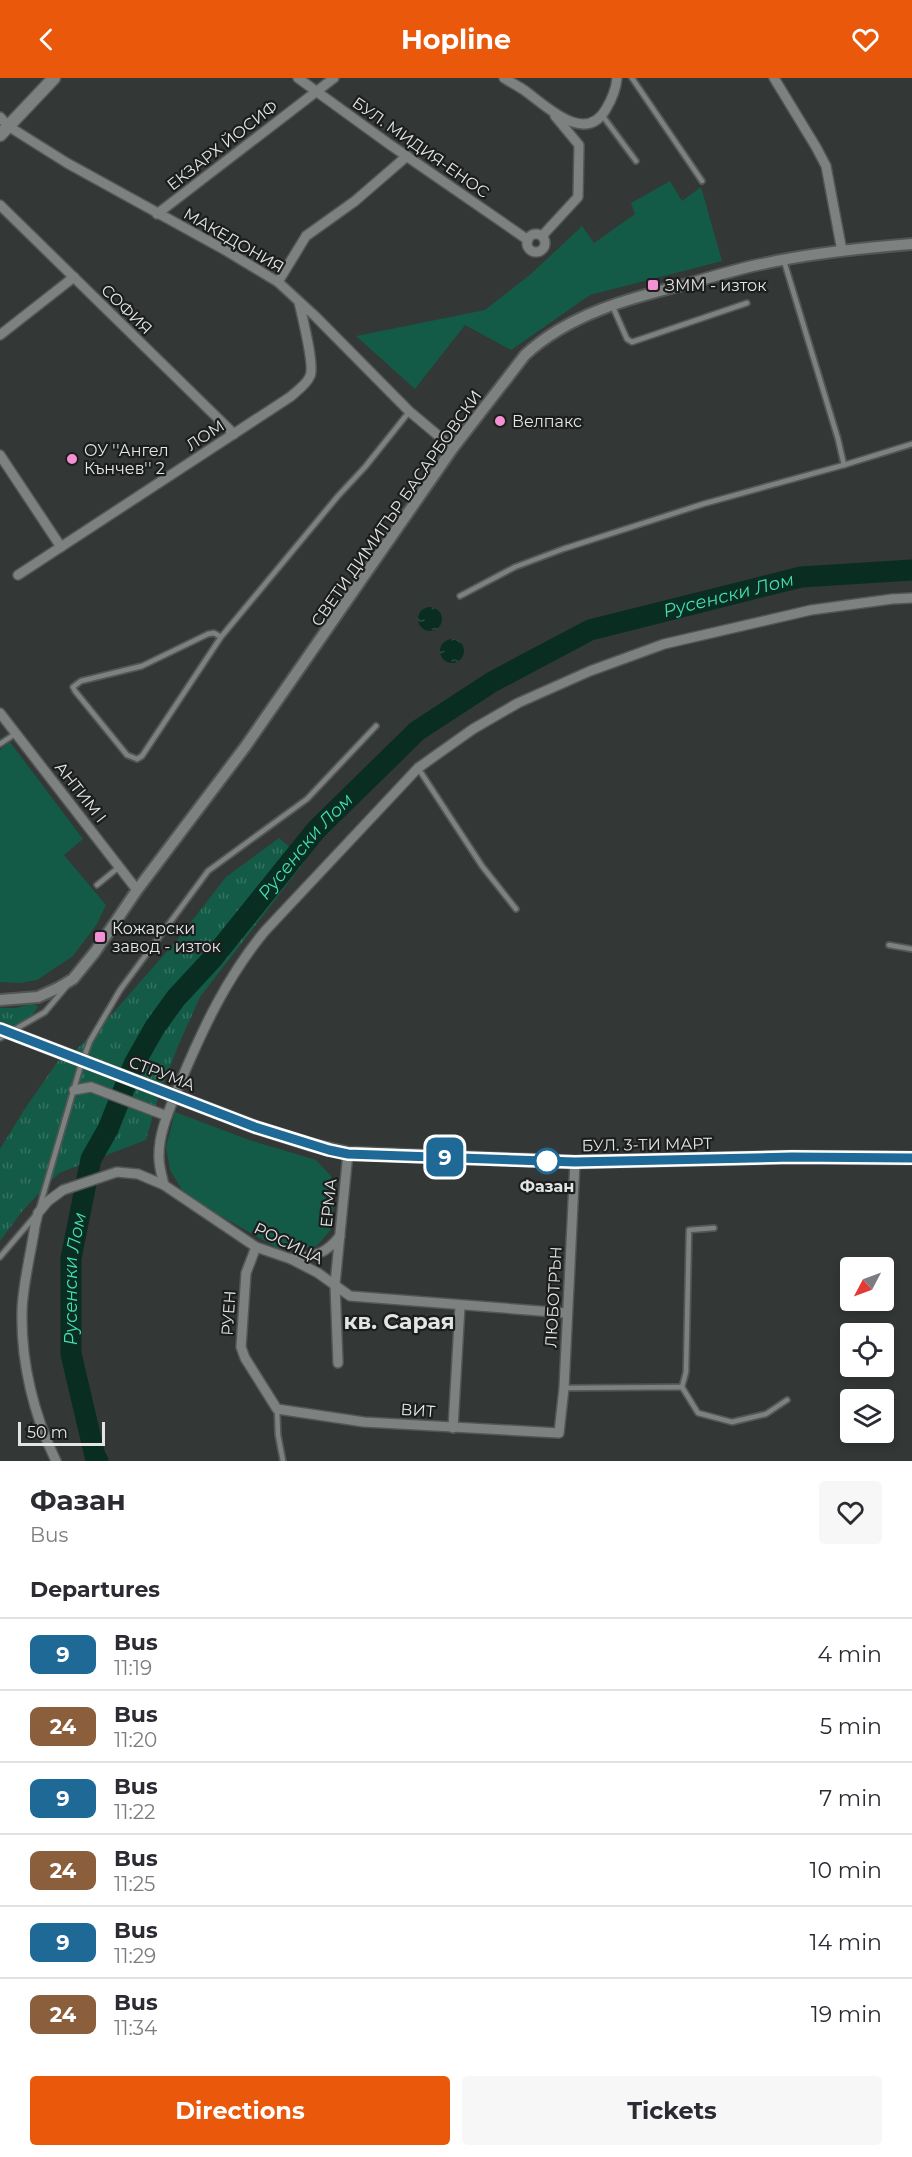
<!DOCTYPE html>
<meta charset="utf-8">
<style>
:root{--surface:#fff;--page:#f7f7f7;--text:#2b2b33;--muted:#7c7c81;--line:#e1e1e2;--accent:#ea580c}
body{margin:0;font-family:Montserrat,sans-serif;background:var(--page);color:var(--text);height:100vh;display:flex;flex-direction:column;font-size:22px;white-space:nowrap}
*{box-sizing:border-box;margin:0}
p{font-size:20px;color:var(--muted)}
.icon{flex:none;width:33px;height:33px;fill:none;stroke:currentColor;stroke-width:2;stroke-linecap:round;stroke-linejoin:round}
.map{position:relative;height:1383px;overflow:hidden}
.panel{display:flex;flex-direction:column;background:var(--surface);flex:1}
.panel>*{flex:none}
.badge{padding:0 12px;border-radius:9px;font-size:21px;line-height:39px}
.needle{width:39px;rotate:229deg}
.tools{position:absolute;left:840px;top:1179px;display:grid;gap:12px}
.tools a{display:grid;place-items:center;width:54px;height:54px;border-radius:6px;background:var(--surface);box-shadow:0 3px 9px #0003;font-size:30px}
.scale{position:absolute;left:18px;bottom:15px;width:87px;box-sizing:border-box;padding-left:6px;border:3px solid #e2e5e3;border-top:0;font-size:16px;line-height:21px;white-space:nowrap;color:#e2e5e3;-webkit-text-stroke:4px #1c1e1d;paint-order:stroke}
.map>.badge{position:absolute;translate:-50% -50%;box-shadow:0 0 0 3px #fff}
h2{padding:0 30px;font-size:22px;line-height:54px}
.round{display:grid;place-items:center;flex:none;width:63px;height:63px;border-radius:6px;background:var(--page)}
.head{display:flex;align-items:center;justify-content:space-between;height:102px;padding:0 30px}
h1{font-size:28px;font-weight:700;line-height:45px}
.button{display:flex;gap:12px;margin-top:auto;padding:12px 30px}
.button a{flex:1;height:69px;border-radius:6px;background:var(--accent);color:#fff;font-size:24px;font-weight:700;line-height:69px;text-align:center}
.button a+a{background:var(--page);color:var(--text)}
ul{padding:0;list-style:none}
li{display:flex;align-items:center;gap:18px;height:72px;padding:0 30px;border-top:2px solid var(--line)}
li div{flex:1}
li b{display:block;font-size:22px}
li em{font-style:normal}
li .badge{min-width:66px;font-weight:700;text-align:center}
header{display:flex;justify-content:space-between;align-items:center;height:78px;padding:0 30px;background:var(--accent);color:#fff;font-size:27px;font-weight:700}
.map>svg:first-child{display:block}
.grass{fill:url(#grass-tufts)}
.green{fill:#135b47}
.water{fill:url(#water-ripples)}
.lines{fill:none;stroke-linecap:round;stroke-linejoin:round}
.river{stroke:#0a2d22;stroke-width:21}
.service-casing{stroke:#535654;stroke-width:8}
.minor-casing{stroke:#535654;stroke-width:12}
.tertiary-casing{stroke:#535654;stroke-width:14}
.secondary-casing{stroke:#535654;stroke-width:15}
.service{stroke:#7d8280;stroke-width:4.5}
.minor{stroke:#7d8280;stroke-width:9}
.tertiary{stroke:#7d8280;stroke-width:10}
.secondary{stroke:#7d8280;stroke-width:12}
.secondary-bridge-casing{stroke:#535654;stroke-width:15;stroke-linecap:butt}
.secondary-bridge{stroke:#7d8280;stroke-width:12}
.line-casing{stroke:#fff;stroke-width:14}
.line{stroke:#1f6997;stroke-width:9}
.poi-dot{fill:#f491d4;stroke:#1c1e1d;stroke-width:2}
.stop-dot{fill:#fff;stroke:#1f6997;stroke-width:3}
.labels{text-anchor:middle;stroke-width:4.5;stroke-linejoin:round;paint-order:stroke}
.street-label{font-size:16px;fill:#e2e5e3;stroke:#1c1e1d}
.poi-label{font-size:16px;fill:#e2e5e3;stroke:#1c1e1d;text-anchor:start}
.stop-label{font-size:16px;font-weight:bold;fill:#e2e5e3;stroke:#1c1e1d}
.water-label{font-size:18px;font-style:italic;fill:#46ddb2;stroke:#1c1e1d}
.district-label{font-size:22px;font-weight:bold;fill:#e2e5e3;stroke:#1c1e1d}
</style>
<header><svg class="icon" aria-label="back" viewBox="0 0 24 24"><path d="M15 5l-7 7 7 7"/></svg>Hopline<svg class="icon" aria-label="heart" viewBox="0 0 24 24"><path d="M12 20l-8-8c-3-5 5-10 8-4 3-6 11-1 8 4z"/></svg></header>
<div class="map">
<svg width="912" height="1383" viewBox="0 0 912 1383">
<defs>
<pattern id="grass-tufts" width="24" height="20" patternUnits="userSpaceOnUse" patternTransform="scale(1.5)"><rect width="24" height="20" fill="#135b47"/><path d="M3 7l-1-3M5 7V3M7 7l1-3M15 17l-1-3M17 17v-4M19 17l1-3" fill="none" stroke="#357261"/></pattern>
<pattern id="water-ripples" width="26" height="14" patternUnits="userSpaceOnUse" patternTransform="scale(1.5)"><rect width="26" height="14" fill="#0a2d22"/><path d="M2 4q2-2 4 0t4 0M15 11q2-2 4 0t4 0" fill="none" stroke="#2d4b42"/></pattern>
</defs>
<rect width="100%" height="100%" fill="#333735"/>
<!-- grass -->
<g class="grass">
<polygon points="279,760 305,783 200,919 178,968 157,1023 146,1062 59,1095 23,1132 0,1163 0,1071 24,1032 58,983 72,976 112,936 177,862 226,799"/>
<path d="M31 926 38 928C34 939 23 943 13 949L0 944V930H16Z"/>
</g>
<!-- green -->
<g class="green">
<polygon points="670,103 682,123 701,109 722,183 590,217 511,272 465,247 415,311 356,258 485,232 532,195 582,148 594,165 635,136 631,125"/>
<polygon points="10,664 83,761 64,777 106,827 97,846 73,878 37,902 20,905 0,904 0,672"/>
<polygon points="175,1034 252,1063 316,1082 331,1098 334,1115 332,1150 317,1168 296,1172 277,1170 198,1125 182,1112 170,1092 166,1069"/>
</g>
<!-- water -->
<g class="water">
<circle cx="430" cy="541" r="12"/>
<circle cx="452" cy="573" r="12"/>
</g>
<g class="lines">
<!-- river -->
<path class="river" id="s1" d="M98 1383 95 1378 71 1276V1180L91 1081 108 1051 134 986 155 949 176 920 213 880 316 752 417 653 492 604 590 552 801 499 912 492"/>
<!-- service casing -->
<g class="service-casing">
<g id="service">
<polyline points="632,0 702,103"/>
<polyline points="602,37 636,83"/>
<polyline points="784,183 838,361 844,387"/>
<polyline points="612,227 627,261 632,264 747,225"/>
<polyline points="460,518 515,489 563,471 703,426 844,387 912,366"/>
<polyline points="221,559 214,555 208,556 142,588 81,603 73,609 75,613 127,677 137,681 142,678 221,559 338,418 365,389 409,334"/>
<polyline points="0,666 15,656"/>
<polyline points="418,690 482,788 516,831"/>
<polyline points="97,807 119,789"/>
<polyline points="889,867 912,871"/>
<polyline points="0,960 45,934 66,909"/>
<polyline points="39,1131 80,990 90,963 120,912 208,793 307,721 376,648"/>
<polyline points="0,1179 35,1138"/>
<polyline points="682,1309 686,1294 689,1152 714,1150"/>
<polyline points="564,1310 682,1309 698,1335 732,1344 766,1336 787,1322"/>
<polyline points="277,1331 278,1357 283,1383"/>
</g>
</g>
<!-- minor casing -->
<g class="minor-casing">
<g id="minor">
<polyline points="298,0 389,66 528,162"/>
<path d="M504 0C510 4 518 8 524 12 545 27 585 68 606 31 612 21 616 12 617 0"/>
<polyline points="774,0 816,69 826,88 842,173"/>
<polyline points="0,39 8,48 67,85 225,172 278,204 315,238 409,333 453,370"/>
<polyline points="0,127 234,356"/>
<polyline points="157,136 334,0"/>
<circle cx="536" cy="165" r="9"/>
<polyline points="542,158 578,119 579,67 555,38"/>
<polyline points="278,204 306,158 355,123 407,78"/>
<polyline points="0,257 74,199"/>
<polyline points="0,377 61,469"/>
<path d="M18 497 290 319C297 313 307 306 310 298 315 288 302 238 299 224"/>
<polyline points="0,635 137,812"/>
<polyline points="74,1012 91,1009 167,1038"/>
<path d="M164 1107C162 1098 159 1089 159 1080 158 1054 171 1028 180 1005 203 950 227 899 265 853L418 690 473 651 518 625 590 593 664 566 811 532 892 521 912 520"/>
<polyline points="256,1169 246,1195 241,1269 245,1280 277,1331 364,1344 559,1355 564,1310 575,1084"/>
<path d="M291 1181C314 1178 325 1177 340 1158"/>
<polyline points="338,1285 335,1206 348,1075"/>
<polyline points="453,1350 460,1228"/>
<path d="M56 1383C34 1338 21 1285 22 1235 22 1209 31 1175 35 1148L38 1135 48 1123 63 1112 117 1094 138 1096 164 1107 256 1169 291 1181 318 1195 350 1218 566 1235"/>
</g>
</g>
<!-- tertiary casing -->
<g class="tertiary-casing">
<path id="tertiary" d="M0 922 38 919 58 910 73 901 95 874 137 812 245 669 453 370 525 277C569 236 630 220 687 206 712 199 737 191 762 186 811 175 862 170 912 166"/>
</g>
<!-- secondary casing -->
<g class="secondary-casing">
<g id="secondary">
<polyline points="0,57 54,0"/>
<polyline points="312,1067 348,1075 575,1084 792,1079 912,1080"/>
</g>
</g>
<!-- service -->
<use href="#service" class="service"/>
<!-- minor -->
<use href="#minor" class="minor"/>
<!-- tertiary -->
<use href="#tertiary" class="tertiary"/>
<!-- secondary -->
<use href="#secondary" class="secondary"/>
<!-- secondary-bridge casing -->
<g class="secondary-bridge-casing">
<polyline id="secondary-bridge" points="0,951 255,1049 312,1067"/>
</g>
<!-- secondary-bridge -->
<use href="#secondary-bridge" class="secondary-bridge"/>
</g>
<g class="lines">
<!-- line casing -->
<g class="line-casing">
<polyline id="line" points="0,951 255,1049 329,1072 348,1076 575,1084 792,1079 912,1080"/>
</g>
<!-- line -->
<use href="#line" class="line"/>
</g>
<!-- markers -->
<g class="poi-dot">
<rect x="647" y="201" width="12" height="12" rx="3"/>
<circle cx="500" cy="343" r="6"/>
<circle cx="72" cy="381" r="6"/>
<rect x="94" y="853" width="12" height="12" rx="3"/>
</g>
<circle class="stop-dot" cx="547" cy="1083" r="12"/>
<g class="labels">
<!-- street labels -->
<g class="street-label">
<text transform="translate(222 67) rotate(-38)" y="6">ЕКЗАРХ ЙОСИФ</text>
<text transform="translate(421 69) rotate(35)" y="6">БУЛ. МИДИЯ-ЕНОС</text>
<text transform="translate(234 162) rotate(30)" y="6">МАКЕДОНИЯ</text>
<text transform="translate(127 231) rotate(44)" y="6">СОФИЯ</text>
<text transform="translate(205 357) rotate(-33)" y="6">ЛОМ</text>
<text transform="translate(396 430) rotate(-55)" y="6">СВЕТИ ДИМИТЪР БАСАРБОВСКИ</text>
<text transform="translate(81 714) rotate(52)" y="6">АНТИМ I</text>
<text transform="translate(162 995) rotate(21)" y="6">СТРУМА</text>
<text transform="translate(647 1066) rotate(-1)" y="6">БУЛ. 3-ТИ МАРТ</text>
<text transform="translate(328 1125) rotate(-84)" y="6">ЕРМА</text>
<text transform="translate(289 1165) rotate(26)" y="6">РОСИЦА</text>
<text transform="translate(553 1219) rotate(-87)" y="6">ЛЮБОТРЪН</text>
<text transform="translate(228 1235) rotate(-86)" y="6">РУЕН</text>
<text transform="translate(418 1332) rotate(4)" y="6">ВИТ</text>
</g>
<!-- poi labels -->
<g class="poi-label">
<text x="665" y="213">ЗММ - изток</text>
<text x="512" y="349">Велпакс</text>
<text x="84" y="378">ОУ ''Ангел<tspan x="84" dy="18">Кънчев'' 2</tspan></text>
<text x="112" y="856">Кожарски<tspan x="112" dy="18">завод - изток</tspan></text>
</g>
<!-- stop labels -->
<g class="stop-label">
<text x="547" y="1114">Фазан</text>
</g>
<!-- water labels -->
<g class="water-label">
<text dy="6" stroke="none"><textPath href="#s1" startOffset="1194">Русенски Лом</textPath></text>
<text dy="6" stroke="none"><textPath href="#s1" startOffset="690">Русенски Лом</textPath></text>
<text dy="6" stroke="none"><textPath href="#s1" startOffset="186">Русенски Лом</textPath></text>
</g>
<!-- district labels -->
<g class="district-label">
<text x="399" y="1251">кв. Сарая</text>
</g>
</g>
</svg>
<div class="tools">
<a><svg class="needle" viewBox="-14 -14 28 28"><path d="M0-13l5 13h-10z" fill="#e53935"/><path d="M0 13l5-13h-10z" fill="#7c7c81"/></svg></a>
<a><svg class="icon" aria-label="locate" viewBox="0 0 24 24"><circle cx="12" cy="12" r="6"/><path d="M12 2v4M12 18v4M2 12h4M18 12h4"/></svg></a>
<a><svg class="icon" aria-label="layers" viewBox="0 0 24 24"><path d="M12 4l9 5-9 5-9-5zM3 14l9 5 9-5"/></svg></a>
</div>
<div class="scale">50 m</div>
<b class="badge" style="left:445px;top:1079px;background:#1f6997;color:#fff">9</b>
</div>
<section class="panel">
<div class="head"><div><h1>Фазан</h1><p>Bus</p></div><a class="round"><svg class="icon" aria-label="heart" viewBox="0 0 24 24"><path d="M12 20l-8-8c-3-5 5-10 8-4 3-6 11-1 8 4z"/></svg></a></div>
<h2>Departures</h2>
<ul>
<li><span class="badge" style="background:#1f6997;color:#fff">9</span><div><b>Bus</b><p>11:19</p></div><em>4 min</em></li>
<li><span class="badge" style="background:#8b5e3c;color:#fff">24</span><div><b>Bus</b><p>11:20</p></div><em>5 min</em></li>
<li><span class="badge" style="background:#1f6997;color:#fff">9</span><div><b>Bus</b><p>11:22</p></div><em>7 min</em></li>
<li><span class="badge" style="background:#8b5e3c;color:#fff">24</span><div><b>Bus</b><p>11:25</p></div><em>10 min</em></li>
<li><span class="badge" style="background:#1f6997;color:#fff">9</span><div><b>Bus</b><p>11:29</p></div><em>14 min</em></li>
<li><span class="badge" style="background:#8b5e3c;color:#fff">24</span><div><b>Bus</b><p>11:34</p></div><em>19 min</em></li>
</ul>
<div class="button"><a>Directions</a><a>Tickets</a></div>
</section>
